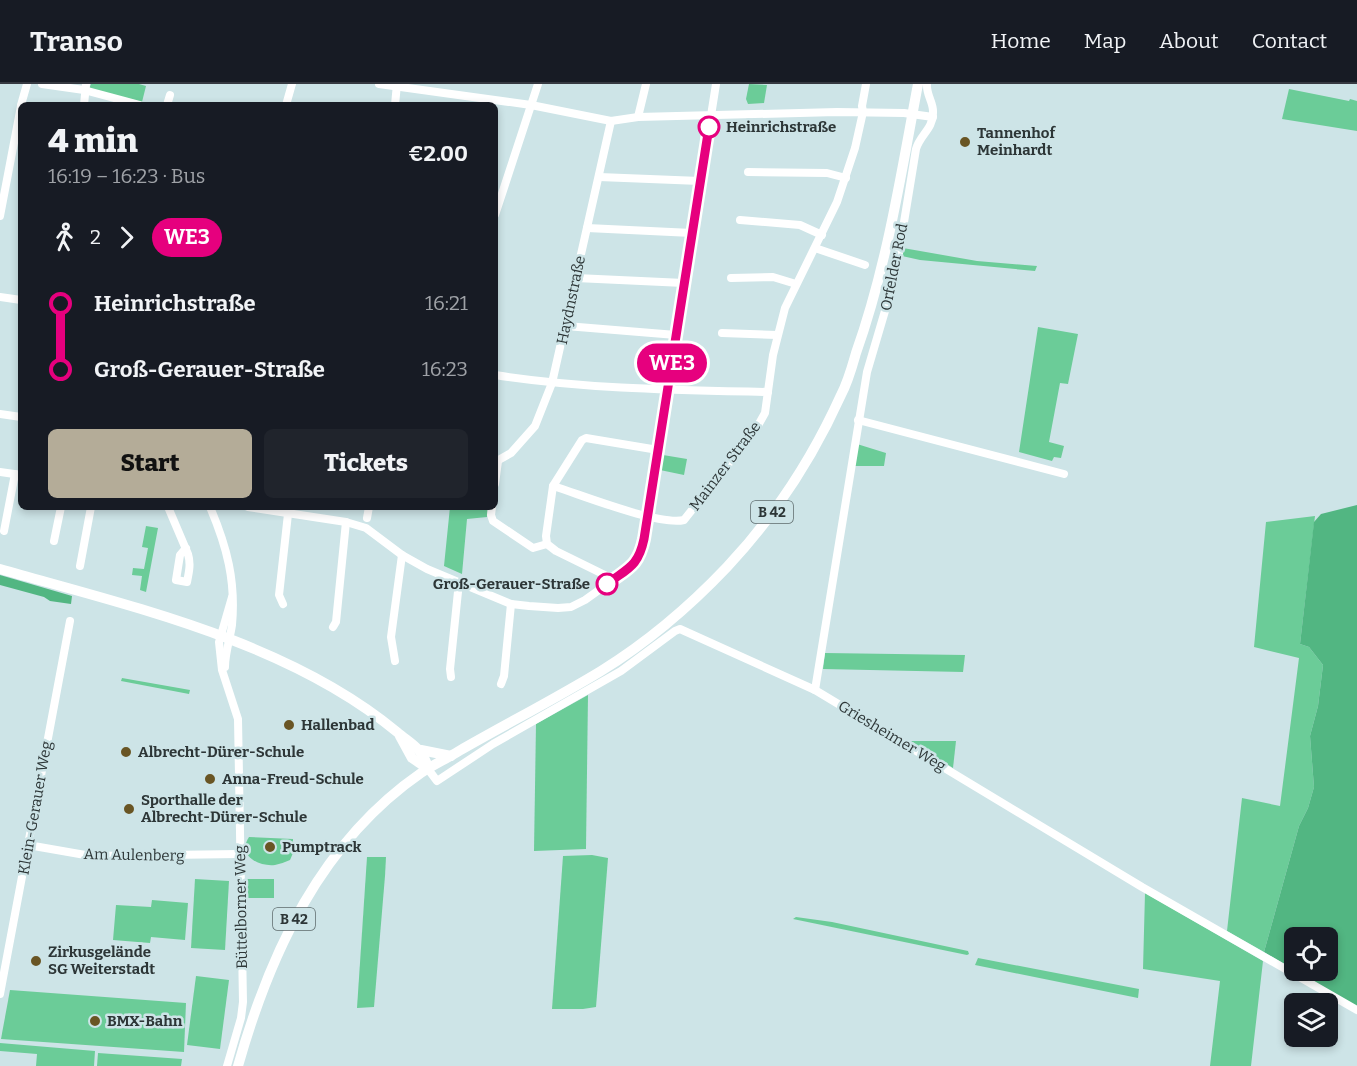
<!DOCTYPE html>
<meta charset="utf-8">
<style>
:root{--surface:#171b24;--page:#20242c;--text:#f1f3f6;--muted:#9ea1a6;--line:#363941;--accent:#b4ac98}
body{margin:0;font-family:Bitter,serif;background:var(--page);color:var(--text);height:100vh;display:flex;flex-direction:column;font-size:22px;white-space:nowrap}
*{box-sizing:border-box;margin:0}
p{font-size:20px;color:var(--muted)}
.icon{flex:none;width:33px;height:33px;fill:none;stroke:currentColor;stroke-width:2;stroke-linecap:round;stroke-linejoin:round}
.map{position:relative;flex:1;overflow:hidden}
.side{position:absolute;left:18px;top:18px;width:480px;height:408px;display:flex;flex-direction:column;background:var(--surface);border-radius:9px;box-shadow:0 3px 9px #0003}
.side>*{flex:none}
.badge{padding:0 12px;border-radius:20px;font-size:21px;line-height:39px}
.tools{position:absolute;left:1284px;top:843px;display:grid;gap:12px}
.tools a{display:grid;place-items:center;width:54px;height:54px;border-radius:9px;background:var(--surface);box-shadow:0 3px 9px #0003;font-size:30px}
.map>.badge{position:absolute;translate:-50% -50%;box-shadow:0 0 0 3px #fff}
.legs{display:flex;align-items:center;gap:9px;height:66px;padding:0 30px;font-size:20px}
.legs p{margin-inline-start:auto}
.summary{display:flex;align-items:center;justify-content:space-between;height:102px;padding:0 30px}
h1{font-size:33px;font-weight:800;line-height:45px}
.button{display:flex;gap:12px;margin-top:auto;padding:12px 30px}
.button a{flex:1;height:69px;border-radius:9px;background:var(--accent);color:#111;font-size:24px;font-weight:800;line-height:69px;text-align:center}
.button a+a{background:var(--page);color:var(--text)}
ul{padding:0 30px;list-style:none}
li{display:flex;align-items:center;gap:21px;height:66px;font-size:22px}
li i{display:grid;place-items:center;width:9px;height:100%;margin:0 8px;background:currentColor}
li i::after{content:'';width:15px;height:15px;margin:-8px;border:4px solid;border-radius:50%;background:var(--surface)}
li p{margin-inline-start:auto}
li:first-child i{background:linear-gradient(#0000 50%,currentColor 0)}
li:last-child i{background:linear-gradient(currentColor 50%,#0000 0)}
header{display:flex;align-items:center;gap:36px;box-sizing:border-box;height:84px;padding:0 30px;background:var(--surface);border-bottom:2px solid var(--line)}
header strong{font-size:28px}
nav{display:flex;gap:33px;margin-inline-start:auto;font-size:21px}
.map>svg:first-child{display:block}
.green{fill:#6bcc98}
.forest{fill:#52b682;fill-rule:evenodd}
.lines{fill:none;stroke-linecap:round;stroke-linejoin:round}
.minor{stroke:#fff;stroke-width:8}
.major{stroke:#fff;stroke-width:10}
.line-1-casing{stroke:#fff;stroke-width:14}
.line-1{stroke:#e6007e;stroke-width:9}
.stop-1-dot{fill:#fff;stroke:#e6007e;stroke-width:3}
.poi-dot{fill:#695524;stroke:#cde4e7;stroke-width:2}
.labels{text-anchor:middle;stroke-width:5;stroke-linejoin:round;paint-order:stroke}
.shield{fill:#cde4e7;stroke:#5d6a6c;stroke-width:1.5}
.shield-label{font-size:14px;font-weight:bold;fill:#2d3637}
.stop-label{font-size:15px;font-weight:bold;fill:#2d3637;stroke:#cde4e7;text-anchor:start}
.poi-label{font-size:15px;font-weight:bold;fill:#2d3637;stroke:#cde4e7;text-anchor:start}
.street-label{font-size:15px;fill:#2d3637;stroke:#cde4e7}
</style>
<header>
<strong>Transo</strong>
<nav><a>Home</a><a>Map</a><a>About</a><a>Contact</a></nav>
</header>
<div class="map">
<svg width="1357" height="982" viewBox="0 0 1357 982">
<rect width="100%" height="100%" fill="#cde4e7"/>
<!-- green -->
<g class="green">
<polygon points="91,0 139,0 146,2 142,18 89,5"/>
<polygon points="749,0 767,1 764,19 748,20 746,15"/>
<polygon points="1289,5 1349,17 1350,15 1357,17 1357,47 1282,35"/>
<polygon points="903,164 977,177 1037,182 1035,187 920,176 902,172"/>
<polygon points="1038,243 1078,250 1068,300 1060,299 1049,358 1064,362 1061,374 1054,373 1052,377 1019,368"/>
<polygon points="857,360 886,369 884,382 854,382"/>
<polygon points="663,371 687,375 684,391 660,386"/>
<polygon points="450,423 488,423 487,433 467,435 462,490 444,482"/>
<polygon points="1315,432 1300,560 1309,563 1323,581 1318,622 1310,652 1314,703 1308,724 1299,742 1264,868 1227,847 1242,714 1280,722 1299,574 1254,563 1266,438"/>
<polygon points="146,442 158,444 146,508 140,506 142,492 132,491 133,484 144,485 148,464 142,463"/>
<polygon points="825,569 965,571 963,588 823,585"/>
<polygon points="122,594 190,606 189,610 121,597"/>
<polygon points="588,611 586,765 534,767 536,640"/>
<polygon points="911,657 956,657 953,684"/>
<path d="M249 753 293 755V769L290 776C285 778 280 780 275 781 258 783 237 771 249 753Z"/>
<polygon points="592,771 608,774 596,923 583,925 552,925 563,772"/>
<polygon points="367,773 386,773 385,792 374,923 357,924"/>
<polygon points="195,795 229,797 225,866 191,864"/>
<rect x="244" y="795" width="30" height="19"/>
<polygon points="1145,809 1263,877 1251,982 1210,982 1220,897 1143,885"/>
<polygon points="152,816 188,819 185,856 151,853 150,859 113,856 116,821 151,823"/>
<polygon points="796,833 832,838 968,867 969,870 967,871 793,835"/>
<polygon points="978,874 1139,905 1138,914 975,881"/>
<polygon points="196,892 229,896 220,965 187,961"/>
<polygon points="10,906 186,919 184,968 1,955"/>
<polygon points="0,959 95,967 94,982 36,982 37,970 0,967"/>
<polygon points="98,969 182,975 181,982 97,982"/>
</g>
<!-- forest -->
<g class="forest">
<path d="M1357 421V923L1264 868 1299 742 1308 724 1314 703 1310 652 1318 622 1323 581 1309 563 1300 560 1314 438 1321 430ZM1294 854H1328V886H1294Z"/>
<polygon points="0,491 72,512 71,520 50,517 44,513 0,501"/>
</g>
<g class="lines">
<!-- minor -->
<g class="minor">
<polyline points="42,0 84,6 140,21"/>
<polyline points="379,0 531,21 611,37 638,33 837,28 904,29 933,33"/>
<polyline points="21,21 27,0"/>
<polyline points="84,21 86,0"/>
<polyline points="167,21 170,11"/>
<polyline points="286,21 292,0"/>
<polyline points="395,21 397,0"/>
<polyline points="638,33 646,0"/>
<polyline points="748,88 827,89 846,94"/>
<polyline points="599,93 700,97"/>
<polyline points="495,131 538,0"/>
<polyline points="0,132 21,22"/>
<polyline points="740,136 800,141 822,151"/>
<polyline points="587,144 692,149"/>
<polyline points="815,164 865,181"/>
<polyline points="576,194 684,199"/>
<polyline points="731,194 773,193 796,200"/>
<polyline points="0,213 21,216"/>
<polyline points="566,242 676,251"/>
<polyline points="722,249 777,251"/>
<path d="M495 291C585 305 677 306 768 308"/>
<polyline points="0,330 21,333"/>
<polyline points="858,336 1064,390"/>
<polyline points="495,378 511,369 535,342 552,299 611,37"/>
<polyline points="0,388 21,391"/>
<polyline points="495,400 498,377"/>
<path d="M553 402C582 411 659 442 684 436L756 345 765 329 773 271 785 224 837 118 855 64 863 28 862 22 866 0"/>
<path d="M168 423 188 470C191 480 189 488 187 498L176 496 180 471 186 464"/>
<path d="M210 423C227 463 236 497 232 541 230 555 225 569 225 583"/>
<polyline points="248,423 346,438 366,444 402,471 427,485 511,520 529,522 558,524 571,523 585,516 634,481 641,470 644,455 716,0"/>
<polyline points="492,423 491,431 493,437 533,464 547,460"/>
<polyline points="367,434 369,423"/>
<polyline points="4,447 15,390"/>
<polyline points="54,457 61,423"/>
<polyline points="80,482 91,423"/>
<polyline points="613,495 556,467 547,460 546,452 553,402 582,356 586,354 658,366"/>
<polyline points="283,520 279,511 288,430"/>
<polyline points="333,543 336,538 346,438"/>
<polyline points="395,577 391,553 402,471"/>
<polyline points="451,593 450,585 459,498"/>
<polyline points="501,600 504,592 511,520"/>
<path d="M815 606 867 288 895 193 916 65C920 51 933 45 933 29 934 19 926 11 927 0"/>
<polyline points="428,685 437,697 493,660 621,587 675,547 680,545 815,606 1142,803 1357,926"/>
<polyline points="28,761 91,772 240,770"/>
<polyline points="0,910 70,537"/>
<polyline points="227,982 241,934 243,918 238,635 222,586 219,558 232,513"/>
</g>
<!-- major -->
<g class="major">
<path d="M0 485C133 523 289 558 397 648 411 660 424 665 428 685"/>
<polyline points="400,652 412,674 428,685"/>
<polyline points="421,666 451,672"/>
<path d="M238 982C270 869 321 758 421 689 433 681 446 675 459 667 506 640 555 615 601 587 648 558 690 522 727 483 774 433 813 373 841 311 848 298 852 283 856 269 887 182 901 90 918 0"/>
</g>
</g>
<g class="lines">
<!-- line-1 casing -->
<g class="line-1-casing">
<path id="line-1" d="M607 500C628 484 638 483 644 455L709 43"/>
</g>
<!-- line-1 -->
<use href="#line-1" class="line-1"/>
</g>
<!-- markers -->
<g class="stop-1-dot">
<circle cx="709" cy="43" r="10"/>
<circle cx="607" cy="500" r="10"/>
</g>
<g class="poi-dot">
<circle cx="965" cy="58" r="6"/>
<circle cx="289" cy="641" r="6"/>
<circle cx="126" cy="668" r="6"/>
<circle cx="210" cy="695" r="6"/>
<circle cx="129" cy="725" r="6"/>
<circle cx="270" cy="763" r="6"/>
<circle cx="36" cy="877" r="6"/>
<circle cx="95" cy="937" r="6"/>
</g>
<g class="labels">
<!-- shield labels -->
<g class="shield">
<rect x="751" y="417" width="42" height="22" rx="4.5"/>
<rect x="273" y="824" width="42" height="22" rx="4.5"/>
</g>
<g class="shield-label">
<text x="772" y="433">B 42</text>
<text x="294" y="840">B 42</text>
</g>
<!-- stop labels -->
<g class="stop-label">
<text x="726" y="48">Heinrichstraße</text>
<text x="590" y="505" text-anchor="end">Groß-Gerauer-Straße</text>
</g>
<!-- poi labels -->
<g class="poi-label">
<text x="977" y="54">Tannenhof<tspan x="977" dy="17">Meinhardt</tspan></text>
<text x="301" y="646">Hallenbad</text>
<text x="138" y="673">Albrecht-Dürer-Schule</text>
<text x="222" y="700">Anna-Freud-Schule</text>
<text x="141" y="721">Sporthalle der<tspan x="141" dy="17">Albrecht-Dürer-Schule</tspan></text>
<text x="282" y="768">Pumptrack</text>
<text x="48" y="873">Zirkusgelände<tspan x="48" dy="17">SG Weiterstadt</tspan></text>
<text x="107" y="942">BMX-Bahn</text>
</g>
<!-- street labels -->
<g class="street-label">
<text transform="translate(894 183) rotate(-79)" y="5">Orfelder Rod</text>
<text transform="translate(571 216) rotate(-78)" y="5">Haydnstraße</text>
<text transform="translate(725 382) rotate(-53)" y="5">Mainzer Straße</text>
<text transform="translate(892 652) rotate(31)" y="5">Griesheimer Weg</text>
<text transform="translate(35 724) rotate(-80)" y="5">Klein-Gerauer Weg</text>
<text transform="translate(134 771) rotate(1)" y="5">Am Aulenberg</text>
<text transform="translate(241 823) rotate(-91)" y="5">Büttelborner Weg</text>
</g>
</g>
</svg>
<div class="tools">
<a><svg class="icon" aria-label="locate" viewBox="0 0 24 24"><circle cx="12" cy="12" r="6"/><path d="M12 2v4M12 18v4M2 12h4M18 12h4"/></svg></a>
<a><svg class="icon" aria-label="layers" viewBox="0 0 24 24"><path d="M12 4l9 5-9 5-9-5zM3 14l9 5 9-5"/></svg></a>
</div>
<b class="badge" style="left:672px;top:279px;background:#e6007e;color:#fff">WE3</b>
<section class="side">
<div class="summary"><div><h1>4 min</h1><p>16:19 – 16:23 · Bus</p></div><b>€2.00</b></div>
<div class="legs"><svg class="icon" aria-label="walk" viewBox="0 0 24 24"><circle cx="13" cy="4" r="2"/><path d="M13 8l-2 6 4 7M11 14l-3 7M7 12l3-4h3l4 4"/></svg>2<svg class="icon" aria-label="forward" viewBox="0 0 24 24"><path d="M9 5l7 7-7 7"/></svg><b class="badge" style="background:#e6007e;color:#fff">WE3</b></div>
<ul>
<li><i style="color:#e6007e"></i><b>Heinrichstraße</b><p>16:21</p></li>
<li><i style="color:#e6007e"></i><b>Groß-Gerauer-Straße</b><p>16:23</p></li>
</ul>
<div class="button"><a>Start</a><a>Tickets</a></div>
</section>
</div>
